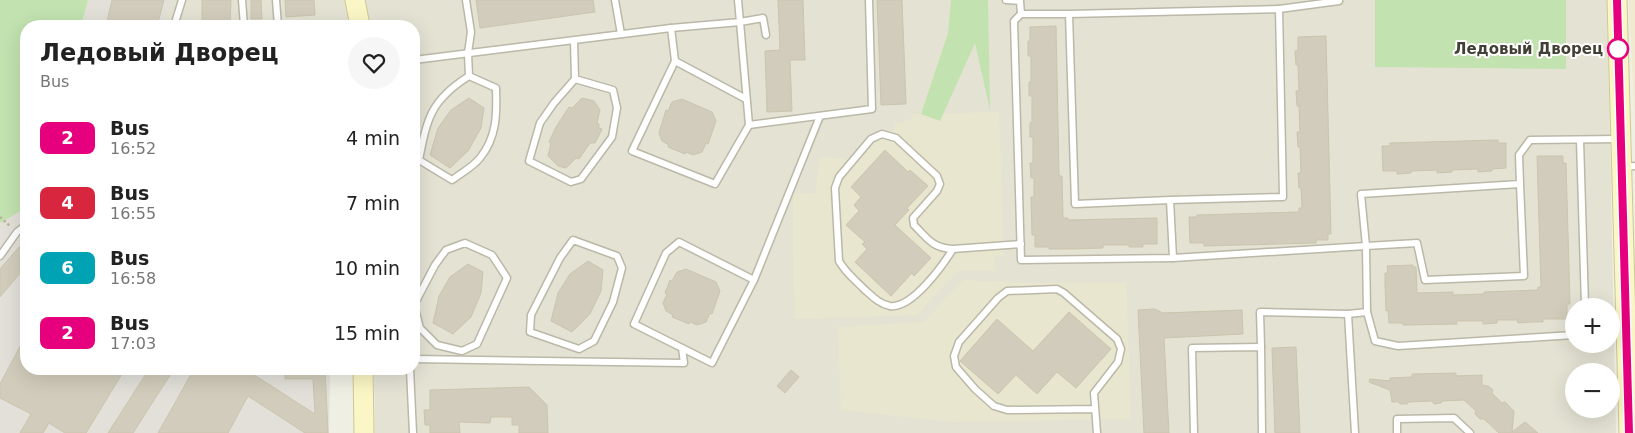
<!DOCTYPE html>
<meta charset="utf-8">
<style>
:root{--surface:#fff;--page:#f6f6f6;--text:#222;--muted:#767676}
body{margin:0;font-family:"DejaVu Sans",sans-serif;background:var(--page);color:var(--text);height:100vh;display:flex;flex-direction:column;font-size:19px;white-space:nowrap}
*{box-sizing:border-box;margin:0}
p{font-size:16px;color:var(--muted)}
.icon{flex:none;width:28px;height:28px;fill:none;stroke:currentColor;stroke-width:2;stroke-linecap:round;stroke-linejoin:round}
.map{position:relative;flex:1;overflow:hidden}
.panel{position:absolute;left:20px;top:20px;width:400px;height:355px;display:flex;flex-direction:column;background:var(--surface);border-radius:20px;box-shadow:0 5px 20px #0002}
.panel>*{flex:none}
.badge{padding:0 10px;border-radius:8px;font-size:18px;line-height:32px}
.tools{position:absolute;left:1565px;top:298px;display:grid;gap:10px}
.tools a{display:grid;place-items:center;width:55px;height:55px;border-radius:50%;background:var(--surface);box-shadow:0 5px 20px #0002;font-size:25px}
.map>.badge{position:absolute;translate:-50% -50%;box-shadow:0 0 0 2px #fff}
.round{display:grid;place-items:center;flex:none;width:52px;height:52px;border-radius:26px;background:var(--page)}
.headline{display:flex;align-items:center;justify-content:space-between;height:85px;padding:0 20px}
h1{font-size:24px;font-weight:800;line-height:38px}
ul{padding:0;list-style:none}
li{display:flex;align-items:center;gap:15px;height:65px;padding:0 20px}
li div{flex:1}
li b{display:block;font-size:19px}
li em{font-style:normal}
li .badge{min-width:55px;font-weight:700;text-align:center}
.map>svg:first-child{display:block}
.residential{fill:#e4e2d3;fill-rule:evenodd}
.commercial{fill:#f1e9d0}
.industrial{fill:#e2e0d9}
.education{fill:#e9e6cf}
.green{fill:#c2e2b0}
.building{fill:#d1ccbb;stroke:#cbc5ae}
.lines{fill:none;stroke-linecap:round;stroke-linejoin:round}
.lane-casing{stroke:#bbb8a8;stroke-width:9}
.secondary-casing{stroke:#cdc897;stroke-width:21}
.path{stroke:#bbb69a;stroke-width:2.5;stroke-dasharray:2.5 2.5;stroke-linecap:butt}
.lane{stroke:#fff;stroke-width:6}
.secondary{stroke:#faf6c5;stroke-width:19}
.line-casing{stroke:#fff;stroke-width:11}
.line{stroke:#e6007e;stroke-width:8}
.stop-dot{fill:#fff;stroke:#e6007e;stroke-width:2.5}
.labels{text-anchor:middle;stroke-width:4;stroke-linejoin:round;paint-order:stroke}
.stop-label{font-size:15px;font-weight:bold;fill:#423f35;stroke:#fff;text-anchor:end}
</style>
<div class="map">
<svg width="1635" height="433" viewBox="0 0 1635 433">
<rect width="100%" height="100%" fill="#f0efe4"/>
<!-- residential -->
<g class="residential">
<polygon points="170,0 347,0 349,26 163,26"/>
<path d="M362 0H1607L1616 433H375L374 369H414V26H365ZM1574 306H1611V344H1574ZM1574 371H1611V409H1574Z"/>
</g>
<!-- commercial -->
<polygon class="commercial" points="1629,0 1635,0 1635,123"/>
<!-- industrial -->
<g class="industrial">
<polygon points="88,0 170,0 163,26 81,26"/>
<polygon points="26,208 26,369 330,369 329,433 0,433 0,223"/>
</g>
<!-- education -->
<g class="education">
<polygon points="999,112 1004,256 995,257 996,271 958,271 917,315 794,319 793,193 816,194 819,157 852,159 871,136 894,131 895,123 911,120 912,114"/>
<polygon points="963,280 1016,283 1126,282 1131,419 953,422 841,410 838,327 924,322"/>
</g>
<!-- green -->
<g class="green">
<polygon points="0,0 88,0 81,26 26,26 26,208 0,223"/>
<polygon points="951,0 988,0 990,110 975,43 940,121 921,114 948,33"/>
<polygon points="1375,0 1566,0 1566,69 1375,67"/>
</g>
<!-- building -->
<g class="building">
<polygon points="112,0 164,0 157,26 106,26"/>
<polygon points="202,0 231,0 230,26 202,26"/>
<polygon points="251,0 261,0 262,19 251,19"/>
<polygon points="285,0 314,0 315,15 286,17"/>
<polygon points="476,0 593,0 595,12 480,28"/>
<polygon points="778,0 803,0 805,60 790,60 792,111 767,112 765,51 780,50"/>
<polygon points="877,0 902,0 906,104 881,105"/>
<polygon points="1056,26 1059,176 1062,176 1063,218 1068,218 1068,220 1157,218 1157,244 1143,244 1143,247 1129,247 1129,245 1103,245 1103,248 1074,249 1049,249 1049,247 1035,247 1035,235 1032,235 1031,197 1034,197 1034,178 1031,178 1030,163 1033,163 1033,137 1030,137 1030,123 1032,122 1032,96 1029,96 1029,82 1031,82 1031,56 1028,56 1028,41 1030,41 1030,27"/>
<polygon points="1326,36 1331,234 1328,234 1328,240 1316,240 1316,243 1204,246 1204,243 1190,243 1189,217 1197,217 1197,215 1299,212 1299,208 1302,208 1301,188 1299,188 1298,173 1301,173 1300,147 1298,147 1297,132 1300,132 1299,106 1297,106 1296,91 1299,91 1298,65 1296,65 1295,51 1298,50 1298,37"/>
<polygon points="469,98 484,108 481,128 468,151 450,168 430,155 438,128 451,110"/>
<polygon points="582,98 594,101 600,110 597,123 599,124 599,128 602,129 595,143 590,143 579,159 576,158 566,168 558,166 548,156 551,143 549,142 556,127 569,107 572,108"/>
<polygon points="682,99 712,112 716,121 708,144 706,143 702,152 693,155 686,152 685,154 668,147 669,145 662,141 659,133 666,110 668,111 672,102"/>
<polygon points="1498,140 1498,143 1506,143 1506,168 1492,169 1492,171 1478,172 1478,169 1452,170 1452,172 1437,173 1437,170 1411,171 1411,173 1397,174 1397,171 1383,171 1382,146 1390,146 1390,143"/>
<polygon points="885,150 908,172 910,170 928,186 907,208 909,210 895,225 931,258 914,276 912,273 891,296 855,262 867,249 862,244 865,242 846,225 859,211 854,205 861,197 851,187"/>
<polygon points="1537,156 1563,156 1563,163 1566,163 1570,304 1567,304 1567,319 1543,319 1543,322 1532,322 1518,323 1517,320 1497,320 1497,323 1483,324 1483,321 1456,321 1457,324 1403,325 1403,323 1389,323 1388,310 1386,311 1385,283 1385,273 1388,273 1387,266 1413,265 1413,267 1416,267 1417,293 1453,292 1453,295 1484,294 1484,292 1538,290 1538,287 1541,287"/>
<polygon points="26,239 26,266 0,297 0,269"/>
<polygon points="588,261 603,270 601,291 590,314 572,332 551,321 558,293 570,274"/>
<polygon points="468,264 483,272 481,293 471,317 453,334 433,323 439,296 450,277"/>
<polygon points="686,269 716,282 720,291 712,314 710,313 706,322 697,325 690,322 689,324 672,317 673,315 666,311 663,303 667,294 665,293 670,280 672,281 677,272"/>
<polygon points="1155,309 1163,313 1242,310 1243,334 1164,338 1169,433 1144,433 1138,310"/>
<polygon points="1069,312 1111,349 1076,388 1057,372 1037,394 1016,375 998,394 960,361 997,319 1033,351"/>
<polygon points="26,335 26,369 125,369 86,433 65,433 49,423 43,433 20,433 31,414 0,398 0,384"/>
<polygon points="1296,347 1300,433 1275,433 1272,348"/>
<polygon points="149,369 174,369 133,433 108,433"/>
<polygon points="194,369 245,369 315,414 313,379 285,379 285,369 325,369 328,433 305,433 248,396 228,433 158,433"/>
<polygon points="791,370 799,377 785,393 777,386"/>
<polygon points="1456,373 1456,376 1482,375 1482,385 1488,386 1493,390 1492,393 1502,403 1505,402 1514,411 1512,432 1525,422 1538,433 1499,433 1484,419 1480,419 1475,414 1476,411 1464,400 1442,401 1441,403 1434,404 1432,401 1409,402 1407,404 1400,404 1399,402 1392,402 1390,390 1369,382 1370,379 1390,381 1390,378 1412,377 1412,374"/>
<polygon points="529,387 547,405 548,433 519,433 519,425 512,425 512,417 491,417 490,423 459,422 460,433 430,433 430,425 425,425 424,410 430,410 430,390"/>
</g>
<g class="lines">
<!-- lane casing -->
<g class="lane-casing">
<g id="lane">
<polyline points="242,0 244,26"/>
<polyline points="276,0 278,26"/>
<polyline points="466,0 471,32 468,53 469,76"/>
<polyline points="615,0 621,34"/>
<polyline points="1006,0 1020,1 1021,14"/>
<polyline points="1279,9 1339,1"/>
<polyline points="1069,14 1075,204 1170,200 1173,258 1021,260 1014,21 1021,14 1069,14 1279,9 1283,197 1170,200"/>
<polyline points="174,26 182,0"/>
<polyline points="343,26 359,24"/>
<polyline points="671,28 675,61 632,151 715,184 749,125"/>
<polyline points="766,35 763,18 740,22 749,125 872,109 869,0"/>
<polyline points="574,41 575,79 554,103 540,123 529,161 571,182 581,179 612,137 617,108 613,90 575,79"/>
<polyline points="414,60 671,28 740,22 738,0"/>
<polyline points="675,61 746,99"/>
<path d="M469 76 496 88C497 114 497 137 480 158 473 167 461 173 452 180L419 160C427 118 431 100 469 76Z"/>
<polyline points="1580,140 1585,306"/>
<polyline points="1623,167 1635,166"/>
<polyline points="1520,184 1524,276 1425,280 1417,243 1366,246 1361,194 1520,184 1519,155 1530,140 1619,139"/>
<polygon points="573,240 617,256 622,268 613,302 594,341 579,349 530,332 531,315 560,258"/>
<polygon points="679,242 754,280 712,363 634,324 666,253"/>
<polygon points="465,243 492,255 507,278 477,344 462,351 437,345 420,328 414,305 435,265 446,250"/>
<path d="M953 249C932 248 927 238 914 225L913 218 937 191 940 184 937 176 896 138 882 134 871 139 839 177 835 188 839 261C845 272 855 280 864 289 872 296 879 304 890 306 912 309 943 265 953 249L1021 244"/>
<polyline points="0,256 17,232 26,225"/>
<polyline points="1173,258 1366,246 1367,312 1348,314"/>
<polyline points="754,280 820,116"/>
<polyline points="1367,312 1375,341 1398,346 1574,335"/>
<polyline points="1611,333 1625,332"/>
<polyline points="1261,347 1260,312 1348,314 1355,433"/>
<polyline points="414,359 684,363 682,348"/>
<polyline points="410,369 413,433"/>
<polyline points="1095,409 1007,410 994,406 975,389 956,367 954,356 959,342 998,298 1007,291 1057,289 1064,293 1117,339 1121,349 1118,362 1094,393 1097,433"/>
<polyline points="1194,433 1192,348 1261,347 1262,433"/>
<polyline points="1397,433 1397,419 1454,418 1470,433"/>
</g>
</g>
<!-- secondary casing -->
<g class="secondary-casing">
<g id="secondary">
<polyline points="355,0 360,26"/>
<polyline points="1617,0 1629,433"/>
<polyline points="363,369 364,433"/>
</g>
</g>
<!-- path -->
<polyline class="path" points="0,217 10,226"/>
<!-- lane -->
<use href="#lane" class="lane"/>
<!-- secondary -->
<use href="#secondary" class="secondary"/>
</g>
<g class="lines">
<!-- line casing -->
<g class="line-casing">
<polyline id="line" points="1617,0 1629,433"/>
</g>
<!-- line -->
<use href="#line" class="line"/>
</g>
<!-- markers -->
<circle class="stop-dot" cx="1618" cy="49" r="10"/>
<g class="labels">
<!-- stop labels -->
<g class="stop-label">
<text x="1603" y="54">Ледовый Дворец</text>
</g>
</g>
</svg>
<div class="tools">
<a>+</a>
<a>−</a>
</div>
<section class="panel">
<div class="headline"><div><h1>Ледовый Дворец</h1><p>Bus</p></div><a class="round"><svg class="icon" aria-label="heart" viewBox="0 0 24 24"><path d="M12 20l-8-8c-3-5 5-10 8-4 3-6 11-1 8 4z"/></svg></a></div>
<ul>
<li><span class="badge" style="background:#e6007e;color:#fff">2</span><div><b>Bus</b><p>16:52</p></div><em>4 min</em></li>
<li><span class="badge" style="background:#d7263d;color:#fff">4</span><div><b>Bus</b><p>16:55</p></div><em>7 min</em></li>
<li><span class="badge" style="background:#00a3b4;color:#fff">6</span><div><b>Bus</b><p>16:58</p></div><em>10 min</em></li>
<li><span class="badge" style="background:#e6007e;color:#fff">2</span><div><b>Bus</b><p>17:03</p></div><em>15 min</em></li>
</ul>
</section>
</div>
